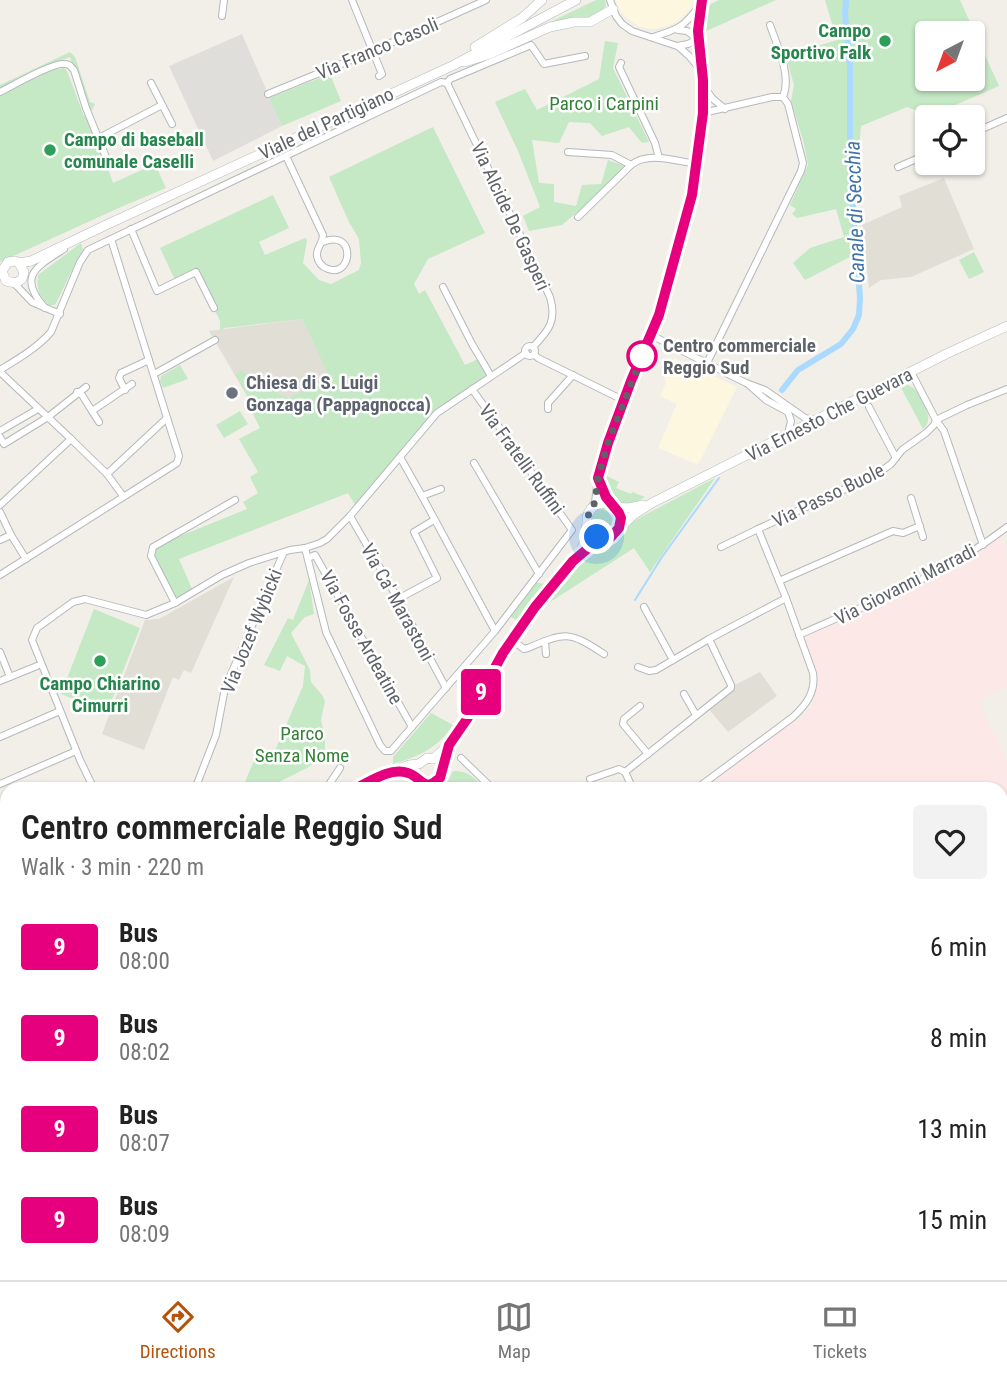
<!DOCTYPE html>
<meta charset="utf-8">
<style>
:root{--surface:#fff;--page:#f2f2f2;--text:#222;--muted:#767676;--line:#e0e0e0;--accent:#b45309}
body{margin:0;font-family:"Roboto Condensed",sans-serif;background:var(--page);color:var(--text);height:100vh;display:flex;flex-direction:column;font-size:26px;white-space:nowrap}
*{box-sizing:border-box;margin:0}
p{font-size:23px;color:var(--muted)}
.icon{flex:none;width:38px;height:38px;fill:none;stroke:currentColor;stroke-width:2;stroke-linecap:round;stroke-linejoin:round}
.map{position:relative;flex:1;overflow:hidden}
.sheet{position:absolute;left:0px;top:782px;width:1008px;height:499px;display:flex;flex-direction:column;background:var(--surface);border-radius:21px 21px 0 0;box-shadow:0 2px 5px #0004}
.sheet>*{flex:none}
.badge{padding:0 14px;border-radius:5px;font-size:24px;line-height:46px}
.needle{width:46px;rotate:221deg}
.tools{position:absolute;left:915px;top:21px;display:grid;gap:14px}
.tools a{display:grid;place-items:center;width:70px;height:70px;border-radius:7px;background:var(--surface);box-shadow:0 2px 5px #0004;font-size:35px}
.you{position:absolute;width:35px;height:35px;margin:-18px;border:5px solid #fff;border-radius:50%;background:#1a73e8;box-shadow:0 0 0 10px #1a73e833}
.map>.badge{position:absolute;translate:-50% -50%;box-shadow:0 0 0 4px #fff}
.round{display:grid;place-items:center;flex:none;width:74px;height:74px;border-radius:7px;background:var(--page)}
.summary{display:flex;align-items:center;justify-content:space-between;height:119px;padding:0 21px}
h1{font-size:33px;font-weight:600;line-height:52px}
ul{padding:0;list-style:none}
li{display:flex;align-items:center;gap:21px;height:91px;padding:0 21px}
li div{flex:1}
li b{display:block;font-size:26px}
li em{font-style:normal}
li .badge{min-width:77px;font-weight:700;text-align:center}
.tabs{display:flex;justify-content:space-around;align-items:center;height:98px;border-top:2px solid var(--line);background:var(--surface);font-size:19px;color:var(--muted)}
.tabs a{display:grid;justify-items:center;gap:4px}
.tabs .selected{color:var(--accent)}
.map>svg:first-child{display:block}
.commercial{fill:#fef7e0}
.industrial{fill:#e0deda}
.education{fill:#e1ded6}
.medical{fill:#fce8e6}
.green{fill:#c5e8c5;fill-rule:evenodd}
.lines{fill:none;stroke-linecap:round;stroke-linejoin:round}
.stream{stroke:#aadaff;stroke-width:2}
.canal{stroke:#aadaff;stroke-width:6}
.street-casing{stroke:#b5b8bc;stroke-width:8}
.secondary-casing{stroke:#b6babf;stroke-width:10}
.street{stroke:#fff;stroke-width:6}
.secondary{stroke:#fff;stroke-width:9}
.line-casing{stroke:#fff;stroke-width:16}
.line{stroke:#e6007e;stroke-width:10}
.walk{stroke:#5f6368;stroke-width:7;stroke-dasharray:0 12.6}
.leisure-dot{fill:#2e9e5b;stroke:#fff;stroke-width:2.5}
.stop-dot{fill:#fff;stroke:#e6007e;stroke-width:3.5}
.worship-dot{fill:#6b7280;stroke:#fff;stroke-width:2.5}
.labels{text-anchor:middle;stroke-width:5;stroke-linejoin:round;paint-order:stroke}
.leisure-label{font-size:19px;font-weight:bold;fill:#27864d;stroke:#fff;text-anchor:end}
.street-label{font-size:19px;fill:#5f6368;stroke:#fff}
.park-label{font-size:19px;fill:#348238;stroke:#fff}
.stop-label{font-size:19px;font-weight:bold;fill:#5f6368;stroke:#fff;text-anchor:start}
.worship-label{font-size:19px;font-weight:bold;fill:#5b616d;stroke:#fff;text-anchor:start}
.water-label{font-size:21px;font-style:italic;fill:#4174aa;stroke:#fff}
</style>
<div class="map">
<svg width="1007" height="1280" viewBox="0 0 1007 1280">
<rect width="100%" height="100%" fill="#f1efe8"/>
<!-- commercial -->
<g class="commercial">
<polygon points="615,0 693,0 690,9 679,20 671,25 654,29 640,27 628,19 620,11"/>
<polygon points="674,358 737,387 699,463 696,464 658,448 677,404 660,396 667,381 664,380"/>
</g>
<!-- industrial -->
<polygon class="industrial" points="242,34 282,126 213,161 169,66"/>
<!-- education -->
<g class="education">
<polygon points="944,178 974,249 911,277 881,280 869,288 862,225 902,207 899,196"/>
<polygon points="302,319 336,389 260,418 209,331"/>
<polygon points="234,577 191,673 184,670 179,680 173,677 144,750 102,734 145,620 159,619"/>
<polygon points="760,672 777,696 728,732 707,707 731,687"/>
</g>
<!-- medical -->
<g class="medical">
<polygon points="999,537 1007,547 1006,561 1007,562 1007,687 979,701 1007,761 1007,978 1001,986 1001,789 702,789 803,715 813,702 817,689 817,671 804,636 959,563"/>
<polygon points="1001,992 1003,1003 1007,1005 1007,1251 1001,1252"/>
</g>
<!-- green -->
<g class="green">
<polygon points="596,0 605,0 606,5 601,13 594,18 574,20 488,52"/>
<polygon points="719,0 776,0 704,32 707,6"/>
<path d="M825 0H960L999 86 930 116 907 107 861 126 850 257 805 280 793 263 810 248 844 237 836 209 797 218 792 214 796 209 790 205 808 165 803 140 791 101 794 85 786 56 837 40ZM928 33H973V79H928Z"/>
<polygon points="605,41 618,43 613,68 649,142 642,143 629,127 602,136 590,123 569,122 559,143 532,140 539,183 554,184 554,202 576,206 582,185 601,184 608,160 625,166 588,203 562,225 529,231 523,216 540,207 518,151 495,102 525,89 537,110 599,79"/>
<polygon points="70,52 75,57 90,102 95,104 91,112 86,108 70,57 60,61 58,69 64,68 67,71 84,116 88,113 113,183 155,164 166,188 121,207 0,262 0,85"/>
<polygon points="330,74 341,101 282,126 269,98"/>
<polygon points="433,127 485,233 428,259 414,284 419,294 425,290 465,365 478,359 486,375 475,383 476,386 447,405 357,508 348,493 179,559 193,591 175,603 151,556 153,547 247,509 243,502 258,493 250,477 258,472 239,439 260,428 249,406 252,404 235,374 243,370 247,377 288,398 331,380 302,319 225,328 220,331 220,321 198,276 176,282 160,248 273,195 289,228 259,242 265,255 305,238 307,240 303,263 319,280 331,284 359,270 361,263 359,239 349,222 329,177"/>
<path d="M81 243 83 250C72 267 65 287 55 305H49C39 296 36 288 38 275Z"/>
<polygon points="974,252 984,272 969,279 959,260"/>
<polygon points="180,365 188,379 163,388 160,381 161,376"/>
<path d="M902 383C907 385 909 385 913 388 918 392 920 397 923 403 928 413 932 421 923 429L899 384Z"/>
<polygon points="240,411 248,424 224,438 216,425"/>
<path d="M605 475 619 482 616 488 631 494 632 492 645 497C640 500 634 504 628 504 614 504 602 488 605 475Z"/>
<polygon points="715,478 650,572 634,548 550,602 549,601 586,555 597,545 619,536 631,523 641,517"/>
<circle cx="604" cy="521" r="13"/>
<polygon points="309,580 314,614 305,617 291,633 310,670 311,682 322,695 325,701 321,720 325,739 325,748 323,757 307,768 265,789 242,789 256,756 264,760 271,760 303,686 305,666 287,656 280,671 264,665 288,618 293,620"/>
<polygon points="534,582 544,584 519,618 516,620 510,616"/>
<polygon points="94,609 140,628 107,712 61,694"/>
<path d="M431 713 453 725C437 749 419 756 393 764V757Z"/>
<path d="M453 771C469 770 475 779 486 789H444Z"/>
<polygon points="1001,1003 1007,1005 1007,1126 1004,1131 1001,1133"/>
<polygon points="1007,1251 1007,1280 823,1280 863,1274 1001,1274 1001,1252"/>
<polygon points="666,1274 815,1274 816,1280 670,1280"/>
</g>
<g class="lines">
<!-- stream -->
<polyline class="stream" points="635,600 662,557 719,478"/>
<!-- canal -->
<polyline class="canal" points="782,390 798,370 841,344 853,329 859,315 860,298 850,163 850,66 845,15 846,0"/>
<!-- street casing -->
<g class="street-casing">
<g id="street">
<polyline points="352,0 382,74 379,76"/>
<polyline points="610,0 616,16 622,24 632,31 677,46 688,44 698,39"/>
<polyline points="222,16 224,0"/>
<polyline points="678,30 687,31 698,39"/>
<path d="M653 37C679 29 684 27 700 5"/>
<polyline points="679,47 689,56 700,69"/>
<polyline points="621,63 619,67 655,143 659,158"/>
<polyline points="151,83 172,124"/>
<path d="M447 83 550 297C557 321 549 330 533 347"/>
<polyline points="705,88 712,98 725,109"/>
<path d="M0 92C12 86 54 62 64 64 70 64 70 66 74 70L86 108 108 162"/>
<polyline points="268,94 373,51 486,0"/>
<polyline points="703,113 772,97 783,97"/>
<polyline points="973,133 1007,118"/>
<polyline points="99,138 162,105"/>
<polyline points="568,152 612,155 631,165"/>
<path d="M286 156 323 235C323 244 316 247 317 256 318 262 322 267 328 269 353 278 356 228 323 242"/>
<polyline points="898,167 928,154"/>
<path d="M578 217 631 165C648 151 676 161 696 164"/>
<polyline points="131,229 157,291 196,272 214,308"/>
<polyline points="14,283 32,302 60,314"/>
<polyline points="443,287 472,344 491,376"/>
<path d="M45 308C17 276 36 267 64 249"/>
<polyline points="651,335 746,383 765,390 805,418 813,420"/>
<circle cx="530" cy="351" r="5"/>
<polyline points="534,354 538,358 623,400"/>
<path d="M707 363 801 171 803 163 788 104 783 97C792 75 777 46 770 25"/>
<path d="M0 370C18 359 37 348 51 332L80 262 88 250 441 82 447 83 450 79 531 45 544 64 585 56"/>
<polyline points="0,372 71,439"/>
<polyline points="911,372 936,420 944,431 983,545"/>
<polyline points="154,374 215,340"/>
<polyline points="748,384 766,400 788,412 791,421 788,434"/>
<polyline points="125,390 119,378 121,373 149,360"/>
<polyline points="77,392 82,395 92,411 132,384"/>
<polyline points="869,407 896,458"/>
<polyline points="548,409 548,403 573,375"/>
<polyline points="92,411 99,422"/>
<polyline points="0,431 38,409"/>
<polyline points="0,437 4,444 48,417 86,387"/>
<polyline points="400,457 422,496 441,489"/>
<polyline points="474,463 539,574"/>
<polyline points="107,474 167,418"/>
<polyline points="600,484 606,497 612,505"/>
<polyline points="422,496 495,631"/>
<polyline points="911,498 923,537"/>
<polyline points="0,505 71,439 107,474 123,496"/>
<polyline points="590,509 595,502 598,478 608,443 631,381 659,315 692,195 703,113 703,80 698,31 702,0"/>
<polyline points="0,512 11,535 26,559"/>
<polyline points="350,516 398,599 446,688"/>
<polyline points="0,540 11,535"/>
<polyline points="721,547 758,529"/>
<polyline points="305,548 326,632 380,745 385,751 391,751 495,631 572,530 472,389"/>
<polyline points="308,558 315,555 412,727"/>
<polyline points="0,575 177,463 179,456 111,239"/>
<polyline points="779,581 893,531 903,533 920,526"/>
<polyline points="398,599 437,578 414,532 434,520"/>
<polyline points="175,603 151,556 153,547 235,500"/>
<polyline points="644,607 673,660"/>
<path d="M799 635C870 603 945 575 1007 527"/>
<path d="M512 640 524 649 528 648C566 632 569 631 604 654"/>
<polyline points="545,641 546,654"/>
<polyline points="0,652 10,677"/>
<polyline points="638,667 649,671 656,670 709,639 786,598 758,529 876,475 891,464 902,450 926,433 934,425 936,420 967,405 1007,389"/>
<polyline points="0,681 37,666"/>
<polyline points="684,694 696,715"/>
<polyline points="640,706 624,719 623,724 648,754"/>
<polyline points="0,737 60,711"/>
<polyline points="461,758 493,789"/>
<polyline points="590,779 619,769 625,772"/>
<polyline points="0,784 76,751"/>
<polyline points="94,789 80,760 32,640 37,628 73,602 85,599 146,615 175,603 222,575 249,563 290,550 305,548 320,543 327,539 350,516 437,413 526,353"/>
<polyline points="195,789 216,735 225,688 283,554"/>
<polyline points="326,789 340,768"/>
<polyline points="633,789 625,772 731,688 731,685 709,639"/>
<path d="M696 789 793 717C806 705 816 692 813 673L786 598"/>
<polyline points="0,834 7,831"/>
<polyline points="0,870 7,866"/>
<polyline points="0,925 7,923"/>
<polyline points="1001,996 1007,995"/>
<polyline points="0,1067 7,1082"/>
<polyline points="0,1171 7,1170"/>
<polyline points="0,1183 7,1186"/>
<polyline points="0,1234 7,1237"/>
<polyline points="96,1274 111,1280"/>
<polyline points="217,1274 231,1280"/>
<polyline points="338,1274 352,1280"/>
<polyline points="451,1274 453,1280"/>
<polyline points="506,1274 509,1280"/>
<polyline points="585,1274 588,1280"/>
<polyline points="665,1274 669,1280"/>
<polyline points="9,1280 11,1274"/>
<polyline points="86,1280 89,1274"/>
<polyline points="149,1280 151,1274"/>
<polyline points="296,1280 298,1274"/>
<polyline points="397,1280 414,1274"/>
</g>
</g>
<!-- secondary casing -->
<g class="secondary-casing">
<g id="secondary">
<polyline points="475,47 522,18 542,0"/>
<polyline points="465,62 490,54 550,27 574,22 590,22 613,9"/>
<polyline points="19,263 24,272 22,279 16,283 6,281 2,271 8,262 15,261 19,263 31,261 106,225 454,65 576,0"/>
<circle cx="604" cy="520" r="17"/>
<polyline points="615,507 628,508 643,505"/>
<polyline points="619,529 633,515 652,503 946,354 1007,326"/>
<polyline points="580,555 592,545 606,538"/>
<path d="M396 770C402 771 411 772 417 777 422 781 418 782 425 784 442 789 445 757 449 745"/>
<polyline points="356,789 396,770 409,765 419,764 427,758 433,759 449,745 457,735 503,653 535,607 580,553 585,540 587,522"/>
<polyline points="0,994 7,991"/>
<polyline points="1001,1271 1007,1270"/>
<polyline points="232,1280 235,1274"/>
<polyline points="956,1280 985,1274"/>
<polyline points="995,1280 1007,1277"/>
</g>
</g>
<!-- street -->
<use href="#street" class="street"/>
<!-- secondary -->
<use href="#secondary" class="secondary"/>
</g>
<g class="lines">
<!-- line casing -->
<g class="line-casing">
<path id="line" d="M355 789C371 781 390 767 408 773 416 775 419 782 427 785L432 784 440 778 449 745 467 719 503 653 535 607 573 561 592 545 611 537 619 528 621 518 619 513 606 497 598 478 608 443 631 381 659 315 692 195 703 113V80L698 31 702 0"/>
</g>
<!-- line -->
<use href="#line" class="line"/>
<!-- walk -->
<polyline class="walk" points="597,537 589,528 588,516 595,502 598,478 608,443 642,356"/>
</g>
<!-- markers -->
<g class="leisure-dot">
<circle cx="885" cy="41" r="7"/>
<circle cx="50" cy="150" r="7"/>
<circle cx="100" cy="661" r="7"/>
</g>
<circle class="stop-dot" cx="642" cy="356" r="14"/>
<circle class="worship-dot" cx="232" cy="393" r="7"/>
<g class="labels">
<!-- leisure labels -->
<g class="leisure-label">
<text x="871" y="37">Campo<tspan x="871" dy="22">Sportivo Falk</tspan></text>
<text x="64" y="146" text-anchor="start">Campo di baseball<tspan x="64" dy="22">comunale Caselli</tspan></text>
<text x="100" y="690" text-anchor="middle">Campo Chiarino<tspan x="100" dy="22">Cimurri</tspan></text>
</g>
<!-- street labels -->
<g class="street-label">
<text transform="translate(377 48) rotate(-23)" y="7">Via Franco Casoli</text>
<text transform="translate(326 123) rotate(-25)" y="7">Viale del Partigiano</text>
<text transform="translate(511 216) rotate(65)" y="7">Via Alcide De Gasperi</text>
<text transform="translate(829 414) rotate(-27)" y="7">Via Ernesto Che Guevara</text>
<text transform="translate(522 459) rotate(54)" y="7">Via Fratelli Ruffini</text>
<text transform="translate(828 495) rotate(-26)" y="7">Via Passo Buole</text>
<text transform="translate(905 584) rotate(-27)" y="7">Via Giovanni Marradi</text>
<text transform="translate(398 602) rotate(61)" y="7">Via Ca' Marastoni</text>
<text transform="translate(251 631) rotate(-68)" y="7">Via Jozef Wybicki</text>
<text transform="translate(362 637) rotate(61)" y="7">Via Fosse Ardeatine</text>
</g>
<!-- park labels -->
<g class="park-label">
<text x="604" y="110">Parco i Carpini</text>
<text x="302" y="740">Parco<tspan x="302" dy="22">Senza Nome</tspan></text>
</g>
<!-- stop labels -->
<g class="stop-label">
<text x="663" y="352">Centro commerciale<tspan x="663" dy="22">Reggio Sud</tspan></text>
</g>
<!-- worship labels -->
<g class="worship-label">
<text x="246" y="389">Chiesa di S. Luigi<tspan x="246" dy="22">Gonzaga (Pappagnocca)</tspan></text>
</g>
<!-- water labels -->
<g class="water-label">
<text transform="translate(855 212) rotate(-92)" y="7">Canale di Secchia</text>
</g>
</g>
</svg>
<div class="tools">
<a><svg class="needle" viewBox="-14 -14 28 28"><path d="M0-13l5 13h-10z" fill="#e53935"/><path d="M0 13l5-13h-10z" fill="#767676"/></svg></a>
<a><svg class="icon" aria-label="locate" viewBox="0 0 24 24"><circle cx="12" cy="12" r="6"/><path d="M12 2v4M12 18v4M2 12h4M18 12h4"/></svg></a>
</div>
<div class="you" style="left:597px;top:537px"></div>
<b class="badge" style="left:481px;top:692px;background:#e6007e;color:#fff">9</b>
<section class="sheet">
<div class="summary"><div><h1>Centro commerciale Reggio Sud</h1><p>Walk · 3 min · 220 m</p></div><a class="round"><svg class="icon" aria-label="heart" viewBox="0 0 24 24"><path d="M12 20l-8-8c-3-5 5-10 8-4 3-6 11-1 8 4z"/></svg></a></div>
<ul>
<li><span class="badge" style="background:#e6007e;color:#fff">9</span><div><b>Bus</b><p>08:00</p></div><em>6 min</em></li>
<li><span class="badge" style="background:#e6007e;color:#fff">9</span><div><b>Bus</b><p>08:02</p></div><em>8 min</em></li>
<li><span class="badge" style="background:#e6007e;color:#fff">9</span><div><b>Bus</b><p>08:07</p></div><em>13 min</em></li>
<li><span class="badge" style="background:#e6007e;color:#fff">9</span><div><b>Bus</b><p>08:09</p></div><em>15 min</em></li>
</ul>
</section>
</div>
<nav class="tabs">
<a class="selected"><svg class="icon" aria-label="directions" viewBox="0 0 24 24"><path d="M12 3l9 9-9 9-9-9zM9 14v-3h6M13 9l2 2-2 2"/></svg>Directions</a>
<a><svg class="icon" aria-label="map" viewBox="0 0 24 24"><path d="M3 6l6-2 6 2 6-2v14l-6 2-6-2-6 2zM9 4v14M15 6v14"/></svg>Map</a>
<a><svg class="icon" aria-label="tickets" viewBox="0 0 24 24"><path d="M3 7h18v10H3zM15 7v10"/></svg>Tickets</a>
</nav>
